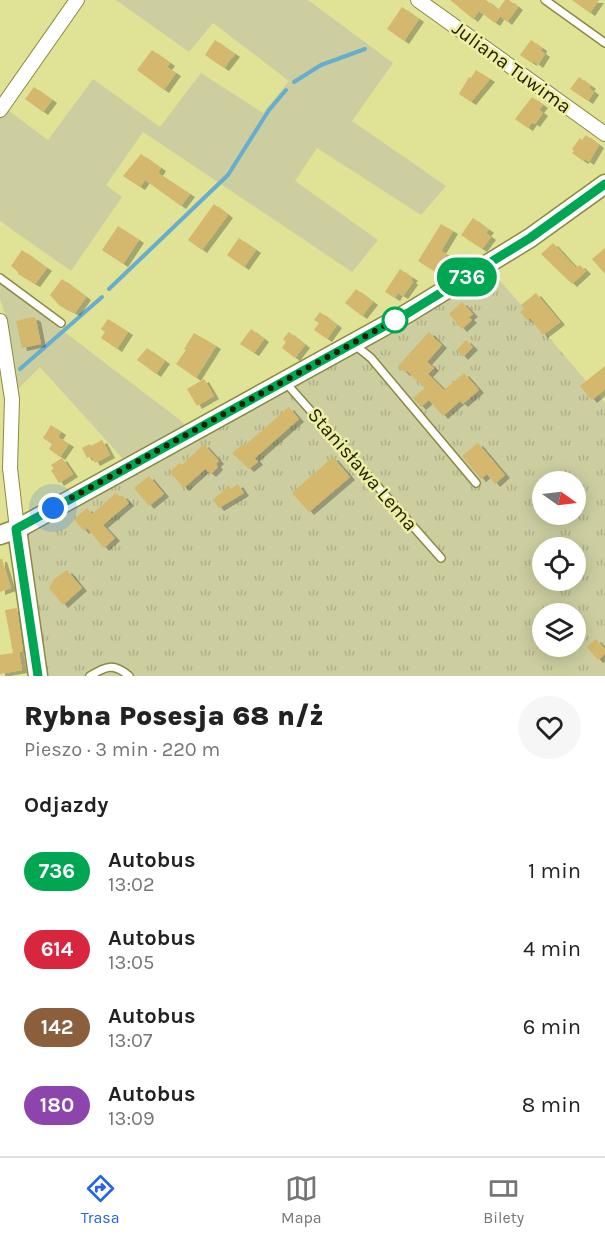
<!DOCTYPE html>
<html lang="pl">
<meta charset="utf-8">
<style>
:root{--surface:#fff;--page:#f6f6f6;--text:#222;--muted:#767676;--line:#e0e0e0;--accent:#2563eb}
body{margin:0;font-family:Karla,sans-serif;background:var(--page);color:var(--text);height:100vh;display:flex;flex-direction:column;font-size:22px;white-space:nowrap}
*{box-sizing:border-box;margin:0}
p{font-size:20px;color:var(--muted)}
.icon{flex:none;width:33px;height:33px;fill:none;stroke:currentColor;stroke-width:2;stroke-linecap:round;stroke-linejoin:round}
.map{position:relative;height:676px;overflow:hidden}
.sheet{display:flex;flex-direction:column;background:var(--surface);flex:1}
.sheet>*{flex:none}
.badge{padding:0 12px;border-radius:20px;font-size:21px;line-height:39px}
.needle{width:39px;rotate:104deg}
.buttons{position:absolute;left:532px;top:471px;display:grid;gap:12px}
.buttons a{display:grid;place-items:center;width:54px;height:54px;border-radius:50%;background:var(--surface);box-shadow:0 3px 15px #0003;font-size:30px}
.you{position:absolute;width:30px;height:30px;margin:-15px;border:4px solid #fff;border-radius:50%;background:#1a73e8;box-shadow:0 0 0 9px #1a73e833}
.map>.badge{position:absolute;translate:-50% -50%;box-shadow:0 0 0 3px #fff}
h2{padding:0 24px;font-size:22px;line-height:54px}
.round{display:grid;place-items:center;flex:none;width:63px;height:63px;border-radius:32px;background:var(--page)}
.overview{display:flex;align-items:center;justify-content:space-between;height:102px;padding:0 24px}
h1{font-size:28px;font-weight:800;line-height:45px}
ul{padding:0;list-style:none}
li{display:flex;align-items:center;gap:18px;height:78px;padding:0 24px}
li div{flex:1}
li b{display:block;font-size:22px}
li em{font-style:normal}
li .badge{min-width:66px;font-weight:700;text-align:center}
.tabs{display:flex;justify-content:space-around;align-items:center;height:84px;border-top:2px solid var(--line);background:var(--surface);font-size:16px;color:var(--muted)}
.tabs a{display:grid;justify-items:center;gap:3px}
.tabs .current{color:var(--accent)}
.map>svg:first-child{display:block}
.green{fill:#cccea0}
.park{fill:url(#park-tufts);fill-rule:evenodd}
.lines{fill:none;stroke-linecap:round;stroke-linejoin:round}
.stream{stroke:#66adce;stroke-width:4}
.building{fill:#d3b86e;filter:url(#shadow)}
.lane-casing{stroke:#8a8b40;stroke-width:10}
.street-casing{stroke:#8a8b40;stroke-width:16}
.secondary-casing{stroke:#8a8b40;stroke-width:21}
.lane{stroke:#fff;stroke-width:7}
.street{stroke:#fff;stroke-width:14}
.secondary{stroke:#fff;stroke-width:18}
.line-casing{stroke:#fff;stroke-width:14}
.line{stroke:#00a651;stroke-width:9}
.walk{stroke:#1f1f01;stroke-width:6;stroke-dasharray:0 10.8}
.stop-dot{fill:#fff;stroke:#00a651;stroke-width:3}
.labels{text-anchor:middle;stroke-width:5;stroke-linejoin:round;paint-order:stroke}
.street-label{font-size:20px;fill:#1f1f01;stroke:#edefa2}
</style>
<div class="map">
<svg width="605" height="676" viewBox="0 0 605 676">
<defs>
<pattern id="park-tufts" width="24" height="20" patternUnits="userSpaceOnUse" patternTransform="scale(1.5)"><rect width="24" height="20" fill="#cccea0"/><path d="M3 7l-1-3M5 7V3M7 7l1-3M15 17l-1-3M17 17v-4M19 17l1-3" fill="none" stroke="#afb088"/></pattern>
<filter id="shadow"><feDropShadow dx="5" dy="3" stdDeviation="0" flood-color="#0004"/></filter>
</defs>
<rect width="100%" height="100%" fill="#e0e295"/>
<!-- green -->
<g class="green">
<polygon points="116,0 308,0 393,63 352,121 446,186 421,215 317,148 295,181 378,240 352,272 143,132 106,185 122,197 71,271 0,221 0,116 5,108 48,140 93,79 160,127 201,73 263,113 289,81 213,23 189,52"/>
<polygon points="0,283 180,420 185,426 124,460 40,367 18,389 8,323 0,299"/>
</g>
<!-- park -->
<path class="park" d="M491 270 605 403V676H35L14 530ZM543 482H576V514H543ZM543 548H576V580H543ZM543 614H576V646H543Z"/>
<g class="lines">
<!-- stream -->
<g class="stream">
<polyline points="294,82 321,65 365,49"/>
<polyline points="109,289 228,175 269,110 286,90"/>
<polyline points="20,369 102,297"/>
</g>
</g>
<!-- building -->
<g class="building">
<polygon points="450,0 486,0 498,10 505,0 509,0 518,7 507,22 500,16 495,23 479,11 473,19"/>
<polygon points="572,0 599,0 590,13"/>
<polygon points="402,7 419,19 404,41 387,29"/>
<polygon points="215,40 235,54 224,68 205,55"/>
<polygon points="531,40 542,48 541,51 545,54 538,65 533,61 532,63 520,55"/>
<polygon points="152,50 170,63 167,67 176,73 164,90 137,70"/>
<polygon points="476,70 490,79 471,102 459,94 469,77 471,78"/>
<polygon points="579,77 591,86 589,88 594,92 588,101 570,89"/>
<polygon points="34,87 52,100 43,112 25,99"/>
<polygon points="532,97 543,105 539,110 543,113 535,124 532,122 528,128 515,119"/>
<polygon points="586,135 599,145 589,162 585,159 583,161 572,153 574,151 572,149 580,138 582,140"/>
<polygon points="141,154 161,168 158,173 190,194 181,206 145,180 140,187 123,176"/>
<polygon points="214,204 228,215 202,250 188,240"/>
<polygon points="473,218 489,230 486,233 491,237 482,249 461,235"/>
<polygon points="441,224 453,231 441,251 447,254 445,258 449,261 440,275 418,261"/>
<polygon points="118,226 139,240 123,264 102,250"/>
<polygon points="239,238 256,250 244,267 227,255"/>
<polygon points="553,243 576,268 580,265 586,271 572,284 541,254"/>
<polygon points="605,248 605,274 592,259"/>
<polygon points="22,250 47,268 35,284 18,274 18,272 11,266"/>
<polygon points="400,269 413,278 411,280 413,282 403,296 398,293 395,298 385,292"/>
<polygon points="62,279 86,297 75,313 60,306 50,295"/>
<polygon points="356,289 373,302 362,316 345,303"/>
<polygon points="536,293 560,322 543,335 530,318 527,320 520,312 524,309 521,305"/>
<polygon points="462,302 473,314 469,317 472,320 462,329 449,314"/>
<polygon points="320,312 337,325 327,339 314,330 319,323 314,320"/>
<polygon points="33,317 36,319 41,344 22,348 16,321"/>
<polygon points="108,319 128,332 117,349 101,338 105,332 101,329"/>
<polygon points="251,329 264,339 254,353 240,344"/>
<polygon points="289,332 305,345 295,358 282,348 286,342 283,339"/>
<polygon points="429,332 442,345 427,362 434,368 428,374 444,390 464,373 479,390 463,404 460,401 443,416 429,400 421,407 413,398 425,388 407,371 405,373 398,366"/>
<polygon points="194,333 216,346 196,378 176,364 186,350 184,349"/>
<polygon points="466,340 473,347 463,357 457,350"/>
<polygon points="147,348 165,361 156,374 137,360"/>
<polygon points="605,366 605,389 592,400 580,386"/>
<polygon points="204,379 214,396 197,406 187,389"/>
<polygon points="289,407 299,419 255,458 258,462 249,469 232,453 243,444 244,446"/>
<polygon points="51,425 61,432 58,437 69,444 60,457 49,449 52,444 43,438"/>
<polygon points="102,440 110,455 95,463 91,456 87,458 82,448 90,444 91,446"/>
<polygon points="478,443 505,475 495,484 487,474 481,479 462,456"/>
<polygon points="204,444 219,461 216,464 218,467 211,474 205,469 184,488 170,472 180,463 182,465"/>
<polygon points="333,457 350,477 309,512 292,493"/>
<polygon points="62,458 73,474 59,483 51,470 54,469 51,465"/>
<polygon points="149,476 164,494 149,506 134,488"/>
<polygon points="238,484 244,493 219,508 213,500 229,486 231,489"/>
<polygon points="116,493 120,497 122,495 129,503 103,525 115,538 104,548 87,528 84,531 74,519 87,508 92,514"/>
<polygon points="0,559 2,559 11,588 0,592"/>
<polygon points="67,570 82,588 63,605 49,588 54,579"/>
<polygon points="17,608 23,651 17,652 19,652 22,670 0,674 0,655 13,653 5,610"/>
<polygon points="596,639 605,649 605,654 598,660 587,647"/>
</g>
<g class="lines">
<!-- lane casing -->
<g class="lane-casing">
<g id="lane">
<polyline points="545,0 605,43"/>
<polyline points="0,278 61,323"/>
<polyline points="355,345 371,358 476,483"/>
<polyline points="286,383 441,558"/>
<path d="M90 676C106 666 114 663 129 676"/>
</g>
</g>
<!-- street casing -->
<g class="street-casing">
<g id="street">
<polyline points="418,0 605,134"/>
<polyline points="0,110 77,0"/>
<polyline points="0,321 12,399 10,468 17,529"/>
</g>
</g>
<!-- secondary casing -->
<g class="secondary-casing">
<g id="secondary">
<polyline points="17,529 38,676"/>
<polyline points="0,535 17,529 408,313 530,238 605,184"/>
</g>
</g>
<!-- lane -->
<use href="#lane" class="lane"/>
<!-- street -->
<use href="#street" class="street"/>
<!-- secondary -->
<use href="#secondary" class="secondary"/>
</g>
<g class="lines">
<!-- line casing -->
<g class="line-casing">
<polyline id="line" points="38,676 16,529 408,313 530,238 605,184"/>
</g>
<!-- line -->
<use href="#line" class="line"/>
<!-- walk -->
<polyline class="walk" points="53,508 395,320"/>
</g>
<!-- markers -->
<circle class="stop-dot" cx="395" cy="320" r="12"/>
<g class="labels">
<!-- street labels -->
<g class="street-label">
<text transform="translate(512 67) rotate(36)" y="7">Juliana Tuwima</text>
<text transform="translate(363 469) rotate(49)" y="7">Stanisława Lema</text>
</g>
</g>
</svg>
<div class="buttons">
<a><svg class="needle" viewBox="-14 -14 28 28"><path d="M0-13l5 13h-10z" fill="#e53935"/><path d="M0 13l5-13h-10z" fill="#767676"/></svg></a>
<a><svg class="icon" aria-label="locate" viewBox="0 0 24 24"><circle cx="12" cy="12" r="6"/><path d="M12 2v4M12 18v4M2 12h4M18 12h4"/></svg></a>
<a><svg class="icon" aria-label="layers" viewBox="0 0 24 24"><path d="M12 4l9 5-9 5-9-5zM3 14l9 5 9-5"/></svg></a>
</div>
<div class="you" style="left:53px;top:508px"></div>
<b class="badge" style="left:467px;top:277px;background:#00a651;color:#fff">736</b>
</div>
<section class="sheet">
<div class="overview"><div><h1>Rybna Posesja 68 n/ż</h1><p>Pieszo · 3 min · 220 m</p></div><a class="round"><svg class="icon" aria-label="heart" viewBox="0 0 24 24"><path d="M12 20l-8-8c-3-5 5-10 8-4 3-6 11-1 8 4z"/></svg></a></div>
<h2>Odjazdy</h2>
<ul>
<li><span class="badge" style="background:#00a651;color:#fff">736</span><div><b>Autobus</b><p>13:02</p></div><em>1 min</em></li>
<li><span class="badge" style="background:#d7263d;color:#fff">614</span><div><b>Autobus</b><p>13:05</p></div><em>4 min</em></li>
<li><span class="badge" style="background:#8b5e3c;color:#fff">142</span><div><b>Autobus</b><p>13:07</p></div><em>6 min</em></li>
<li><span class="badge" style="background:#8e44ad;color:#fff">180</span><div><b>Autobus</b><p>13:09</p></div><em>8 min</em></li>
</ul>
</section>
<nav class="tabs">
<a class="current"><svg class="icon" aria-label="directions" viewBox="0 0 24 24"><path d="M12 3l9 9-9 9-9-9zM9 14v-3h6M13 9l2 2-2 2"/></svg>Trasa</a>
<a><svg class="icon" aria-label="map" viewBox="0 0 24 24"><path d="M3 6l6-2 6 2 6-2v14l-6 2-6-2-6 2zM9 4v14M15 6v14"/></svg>Mapa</a>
<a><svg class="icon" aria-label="tickets" viewBox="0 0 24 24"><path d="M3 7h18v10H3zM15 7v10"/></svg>Bilety</a>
</nav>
